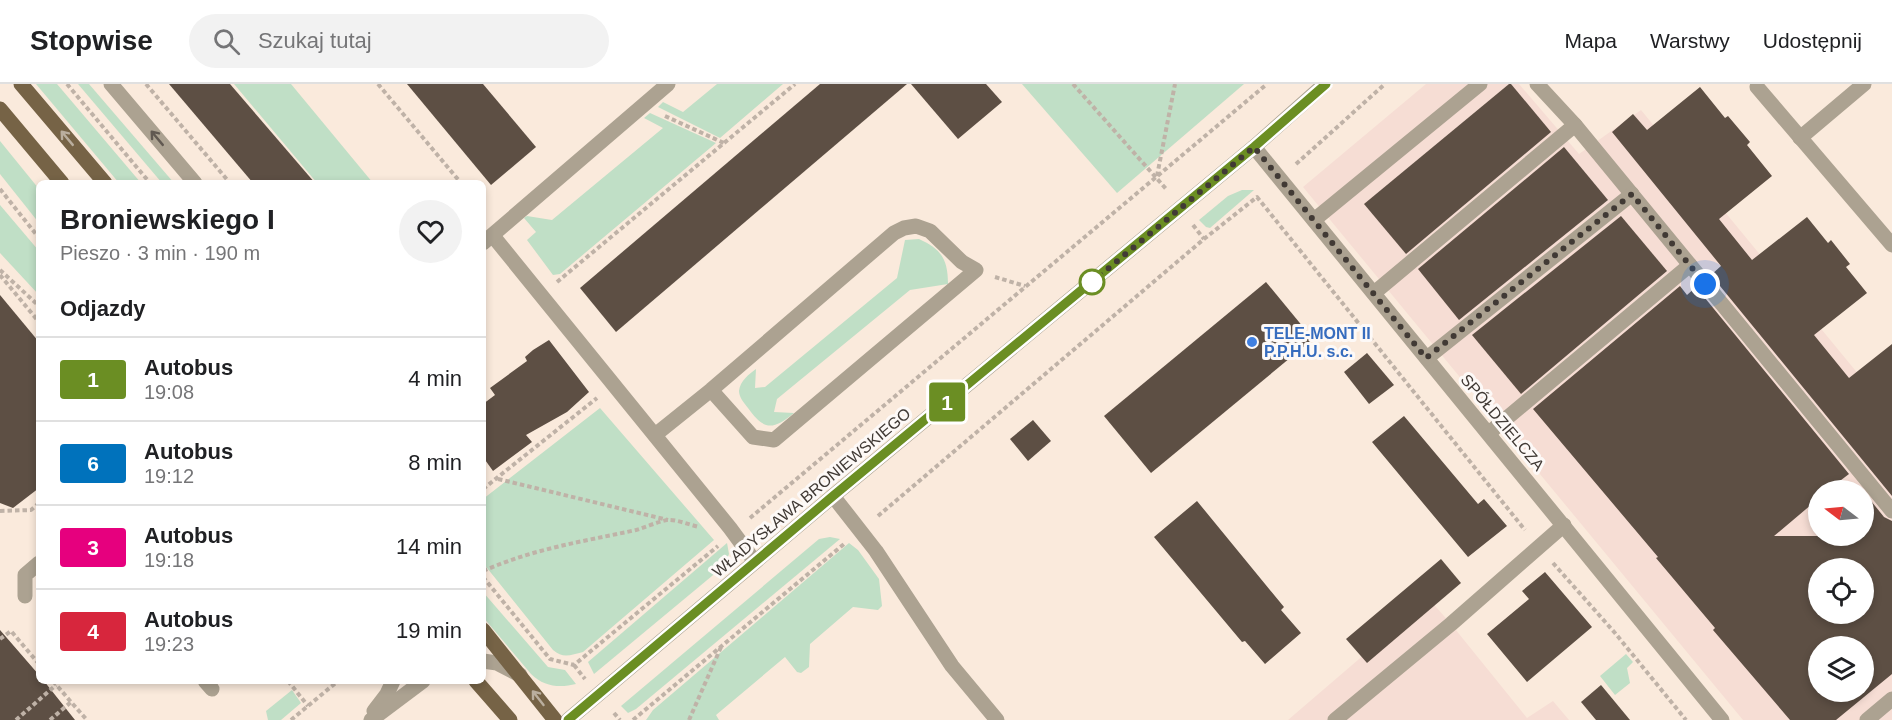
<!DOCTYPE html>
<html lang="pl">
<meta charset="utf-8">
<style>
:root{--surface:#fff;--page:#f2f2f2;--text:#202124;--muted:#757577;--line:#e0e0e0}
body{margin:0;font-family:Arial,sans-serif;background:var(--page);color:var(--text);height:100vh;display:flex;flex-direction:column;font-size:22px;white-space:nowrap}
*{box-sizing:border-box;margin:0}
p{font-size:20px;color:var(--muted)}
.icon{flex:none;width:33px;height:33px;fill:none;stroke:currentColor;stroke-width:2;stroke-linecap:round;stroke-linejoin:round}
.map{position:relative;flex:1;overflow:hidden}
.panel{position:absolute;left:36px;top:96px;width:450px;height:504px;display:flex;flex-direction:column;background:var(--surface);border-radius:9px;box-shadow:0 3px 9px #0003}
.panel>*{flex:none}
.badge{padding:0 12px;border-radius:4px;font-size:21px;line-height:39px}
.needle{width:39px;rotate:286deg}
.fabs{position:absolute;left:1808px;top:396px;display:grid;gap:12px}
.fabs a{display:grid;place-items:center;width:66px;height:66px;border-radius:50%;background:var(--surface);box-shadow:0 3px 9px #0003;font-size:30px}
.you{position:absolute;width:30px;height:30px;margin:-15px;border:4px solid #fff;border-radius:50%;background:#1a73e8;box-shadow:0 0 0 9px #1a73e833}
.map>.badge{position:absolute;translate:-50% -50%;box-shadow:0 0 0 3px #fff}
h2{padding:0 24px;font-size:22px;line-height:54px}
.round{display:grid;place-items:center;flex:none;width:63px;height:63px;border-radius:32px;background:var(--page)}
.head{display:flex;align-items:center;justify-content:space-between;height:102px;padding:0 24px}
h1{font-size:28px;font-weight:700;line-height:45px}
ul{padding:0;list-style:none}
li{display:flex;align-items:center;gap:18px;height:84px;padding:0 24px;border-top:2px solid var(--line)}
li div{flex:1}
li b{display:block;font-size:22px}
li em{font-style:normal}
li .badge{min-width:66px;font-weight:700;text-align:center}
header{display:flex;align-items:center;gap:36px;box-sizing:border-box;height:84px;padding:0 30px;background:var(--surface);border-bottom:2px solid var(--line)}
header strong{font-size:28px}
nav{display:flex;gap:33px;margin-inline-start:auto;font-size:21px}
.search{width:420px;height:54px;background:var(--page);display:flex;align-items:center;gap:15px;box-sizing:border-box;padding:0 21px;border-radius:33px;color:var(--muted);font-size:22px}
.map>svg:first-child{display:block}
.industrial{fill:#f6ddd4;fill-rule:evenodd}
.green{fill:#c0dfc6}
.building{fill:#5d4f44;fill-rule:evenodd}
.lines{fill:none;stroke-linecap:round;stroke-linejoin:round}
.path{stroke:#bfb2a7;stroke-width:4;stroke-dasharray:4.5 3;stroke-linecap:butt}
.minor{stroke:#aca291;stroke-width:15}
.major{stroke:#766346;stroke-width:15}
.oneway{stroke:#baae9e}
.oneway2{stroke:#615951}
.line-casing{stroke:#fff;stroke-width:14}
.line{stroke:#6b8e23;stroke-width:9}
.walk{stroke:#413a35;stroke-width:6;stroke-dasharray:0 10.8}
.stop-dot{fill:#fff;stroke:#6b8e23;stroke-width:3}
.shop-dot{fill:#3f7fe0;stroke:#fdf9f7;stroke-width:2}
.labels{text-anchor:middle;stroke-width:6;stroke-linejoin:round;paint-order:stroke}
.shop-label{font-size:16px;font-weight:bold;fill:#366cbe;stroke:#fdf9f7;text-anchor:start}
.street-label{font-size:16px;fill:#413a35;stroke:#fdf9f7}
</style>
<header>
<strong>Stopwise</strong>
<div class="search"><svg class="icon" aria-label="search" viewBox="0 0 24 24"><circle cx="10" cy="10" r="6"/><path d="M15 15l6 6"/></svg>Szukaj tutaj</div>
<nav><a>Mapa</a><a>Warstwy</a><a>Udostępnij</a></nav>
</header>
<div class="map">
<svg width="1892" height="636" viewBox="0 0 1892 636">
<rect width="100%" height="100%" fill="#faeadc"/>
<!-- industrial -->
<g class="industrial">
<path d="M1426 0H1519L1579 70 1641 26 1892 331V636H1743L1303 103ZM1818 406H1863V452H1818ZM1818 484H1863V530H1818ZM1818 562H1863V608H1818Z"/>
<polygon points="1429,515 1451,540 1527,634 1553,617 1569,636 1288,636"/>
</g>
<!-- green -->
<g class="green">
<polygon points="36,0 57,0 141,99 119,99"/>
<polygon points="78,0 89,0 174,99 162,99"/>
<polygon points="234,0 291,0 373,99 317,99"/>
<polygon points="717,0 783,0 720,54 658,23 663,18 683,28"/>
<polygon points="1022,0 1244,0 1117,109"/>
<polygon points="650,29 716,59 560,190 553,191 527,156 536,148 524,134 527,132 552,136 663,44 644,34"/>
<polygon points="0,57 39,105 39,139 0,90"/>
<polygon points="1242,106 1254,106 1210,144 1206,143 1199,136 1228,112"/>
<polygon points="0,121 39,167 39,211 0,169"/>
<path d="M919 155C941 165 948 175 948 200L910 206 777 315 774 328 794 329C772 347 764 346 748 324 744 319 739 313 739 307 740 297 749 290 756 285L755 304 765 303 897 194 905 156Z"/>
<path d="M600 324 714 456 583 568C571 571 563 575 553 566L483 479V415Z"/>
<polygon points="830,453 840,455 636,625 628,629 621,622 819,455"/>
<polygon points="727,459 729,470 724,482 594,590 588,578"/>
<polygon points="849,459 858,466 879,495 882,522 878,526 853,523 810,560 809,583 801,589 797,588 785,573 716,631 719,636 646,636 653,626"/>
<path d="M483 508 548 583 565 586 576 600C560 604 544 603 531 590L483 533Z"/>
<polygon points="1626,570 1633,578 1627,584 1630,599 1615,611 1600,592"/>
<polygon points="292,606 301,619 281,636 268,636 266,627"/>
</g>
<!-- building -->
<g class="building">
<polygon points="169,0 230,0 315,99 253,99"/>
<polygon points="407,0 483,0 536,63 491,101"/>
<polygon points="820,0 907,0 616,248 580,204"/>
<polygon points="911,0 986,0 1002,18 958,55"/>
<polygon points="1509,0 1511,0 1551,48 1406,170 1364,120"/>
<polygon points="1700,3 1725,34 1728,32 1750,58 1747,61 1772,92 1719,135 1752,176 1807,133 1828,159 1831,156 1850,180 1846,183 1867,209 1814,251 1849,294 1892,260 1892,412 1711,191 1721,182 1612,48 1633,30 1647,46"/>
<polygon points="1564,63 1608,116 1459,236 1418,185"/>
<polygon points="1621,132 1667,187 1521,310 1472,251"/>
<polygon points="1266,198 1313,255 1151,389 1104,332"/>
<path d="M1680 202 1687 211 1696 203 1849 390 1828 406H1818V415L1774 452H1863V407L1884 433 1892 437V590L1836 636H1790L1713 546 1715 544 1656 474 1658 473 1533 325ZM1818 484H1863V530H1818ZM1818 562H1863V608H1818Z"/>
<polygon points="0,211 39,258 39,404 13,424 0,419"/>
<polygon points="549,256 589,308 567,328 526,351 532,358 493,387 483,373 483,320 495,311 490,304 527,277 525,273 533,266"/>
<polygon points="1367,269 1394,301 1369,320 1344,288"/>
<polygon points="1404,332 1478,420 1484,415 1507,442 1468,473 1372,358"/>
<polygon points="1033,336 1051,357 1028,377 1010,355"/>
<polygon points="1197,417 1284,523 1281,526 1301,549 1265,580 1245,557 1242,558 1154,453"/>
<polygon points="1441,475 1461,499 1367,579 1346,555"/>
<polygon points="1545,488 1592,543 1527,598 1487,550 1529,515 1522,507"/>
<polygon points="0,546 39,591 39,597 44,597 75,636 0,636"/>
<polygon points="1601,601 1630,636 1596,636 1581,618"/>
</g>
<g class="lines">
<!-- path -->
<g class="path">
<polyline points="67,0 150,99"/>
<polyline points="146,0 230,99"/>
<polyline points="378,0 461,99"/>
<polyline points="1073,0 1167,106"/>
<polyline points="665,32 724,59"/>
<polyline points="1296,80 1385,0"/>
<polyline points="1157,92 1175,0"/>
<polyline points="0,105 39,154"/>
<polyline points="1193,141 1204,155"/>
<polyline points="0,186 39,222"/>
<polyline points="0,191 39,238"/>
<polyline points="995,193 1025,202"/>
<polyline points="557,198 795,0"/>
<polyline points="498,395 668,436"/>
<polyline points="483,405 597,314"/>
<polyline points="0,427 31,426 39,419"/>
<polyline points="878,432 1204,155 1257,113 1525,446"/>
<polyline points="750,434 1267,0"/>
<polyline points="1553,479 1615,549 1686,636"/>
<path d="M483 487C536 464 581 458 636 446 646 443 657 438 667 436 676 435 690 441 699 443"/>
<polyline points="483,493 550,575 574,581 718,462"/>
<polyline points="0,555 11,547 39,580"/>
<polyline points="574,581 585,595"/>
<polyline points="53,597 71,618"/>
<polyline points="288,597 308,622"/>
<polyline points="614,629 620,636"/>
<polyline points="16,636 56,601"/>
<polyline points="50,636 71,618 87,636"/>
<polyline points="291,636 338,597"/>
<polyline points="633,636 844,460"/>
<polyline points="689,636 721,563"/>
</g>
<!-- minor -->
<g class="minor">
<polyline points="111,0 195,99"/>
<polyline points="1537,0 1575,41 1892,427"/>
<polyline points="1757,3 1892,161"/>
<polyline points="1800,54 1864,0"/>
<polyline points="1254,63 1722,636"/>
<polyline points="1314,136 1480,0"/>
<polyline points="493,152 730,444 755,478"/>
<polyline points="483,159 668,0"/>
<polyline points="1374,209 1575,41"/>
<polyline points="1427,274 1632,110"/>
<polyline points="1489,349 1690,181"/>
<polyline points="655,351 711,306 894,149 904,144 916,142 930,147 962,178 976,186 774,356 753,353 711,306"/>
<polyline points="833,412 876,467 952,582 997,636"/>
<polyline points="25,512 25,491 39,479"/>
<polyline points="483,577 497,579 520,591"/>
<polyline points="205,597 212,605"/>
<polyline points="374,627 387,610 393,597"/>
<polyline points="371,636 423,597"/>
<polyline points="568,636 833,412 1254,63 1325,0"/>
<polyline points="1335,636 1451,540 1564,441"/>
<polyline points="1867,636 1892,615"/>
</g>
<!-- major -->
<g class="major">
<polyline points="21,0 105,99"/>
<polyline points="0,25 62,99"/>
<polyline points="483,546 555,636"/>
<polyline points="476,597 510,636"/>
</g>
</g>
<!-- one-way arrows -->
<defs><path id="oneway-shaft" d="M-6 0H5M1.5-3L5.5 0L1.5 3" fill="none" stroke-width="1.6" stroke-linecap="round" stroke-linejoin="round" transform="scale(1.5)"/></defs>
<g class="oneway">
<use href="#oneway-shaft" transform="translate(67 54) rotate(-130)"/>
<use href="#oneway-shaft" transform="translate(538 614) rotate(-128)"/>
</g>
<use class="oneway2" href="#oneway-shaft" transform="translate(157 54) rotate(-130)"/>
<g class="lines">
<!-- line casing -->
<g class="line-casing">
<polyline id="line" points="568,636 833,412 1254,63 1326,0"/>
</g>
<!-- line -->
<use href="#line" class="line"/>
<!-- walk -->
<polyline class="walk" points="1092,198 1254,63 1426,274 1632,110 1705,200"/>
</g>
<!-- markers -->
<circle class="stop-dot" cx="1092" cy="198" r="12"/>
<circle class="shop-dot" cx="1252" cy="258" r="6"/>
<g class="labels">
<!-- shop labels -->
<g class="shop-label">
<text x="1264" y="255">TELE-MONT II<tspan x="1264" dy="18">P.P.H.U. s.c.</tspan></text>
</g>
<!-- street labels -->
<g class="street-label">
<text transform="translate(1503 338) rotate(50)" y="6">SPÓŁDZIELCZA</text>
<text transform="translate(811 408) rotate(-40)" y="6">WŁADYSŁAWA BRONIEWSKIEGO</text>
</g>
</g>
</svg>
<div class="fabs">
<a><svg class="needle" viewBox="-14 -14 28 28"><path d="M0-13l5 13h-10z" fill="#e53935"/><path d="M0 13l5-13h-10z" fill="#757577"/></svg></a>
<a><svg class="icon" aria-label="locate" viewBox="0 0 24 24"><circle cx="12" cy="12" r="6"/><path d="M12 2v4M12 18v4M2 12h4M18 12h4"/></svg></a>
<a><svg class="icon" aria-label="layers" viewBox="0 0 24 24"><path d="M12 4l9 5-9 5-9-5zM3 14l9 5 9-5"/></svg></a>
</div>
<div class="you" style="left:1705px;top:200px"></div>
<b class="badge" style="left:947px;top:318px;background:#6b8e23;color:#fff">1</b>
<section class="panel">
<div class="head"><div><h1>Broniewskiego I</h1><p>Pieszo · 3 min · 190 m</p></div><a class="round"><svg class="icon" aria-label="heart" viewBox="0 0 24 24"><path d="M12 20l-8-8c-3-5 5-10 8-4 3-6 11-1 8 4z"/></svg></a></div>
<h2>Odjazdy</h2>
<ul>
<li><span class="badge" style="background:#6b8e23;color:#fff">1</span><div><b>Autobus</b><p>19:08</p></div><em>4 min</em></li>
<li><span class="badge" style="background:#0072bc;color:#fff">6</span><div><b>Autobus</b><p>19:12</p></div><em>8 min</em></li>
<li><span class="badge" style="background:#e6007e;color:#fff">3</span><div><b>Autobus</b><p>19:18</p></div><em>14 min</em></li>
<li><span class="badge" style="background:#d7263d;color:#fff">4</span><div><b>Autobus</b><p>19:23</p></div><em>19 min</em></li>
</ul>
</section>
</div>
